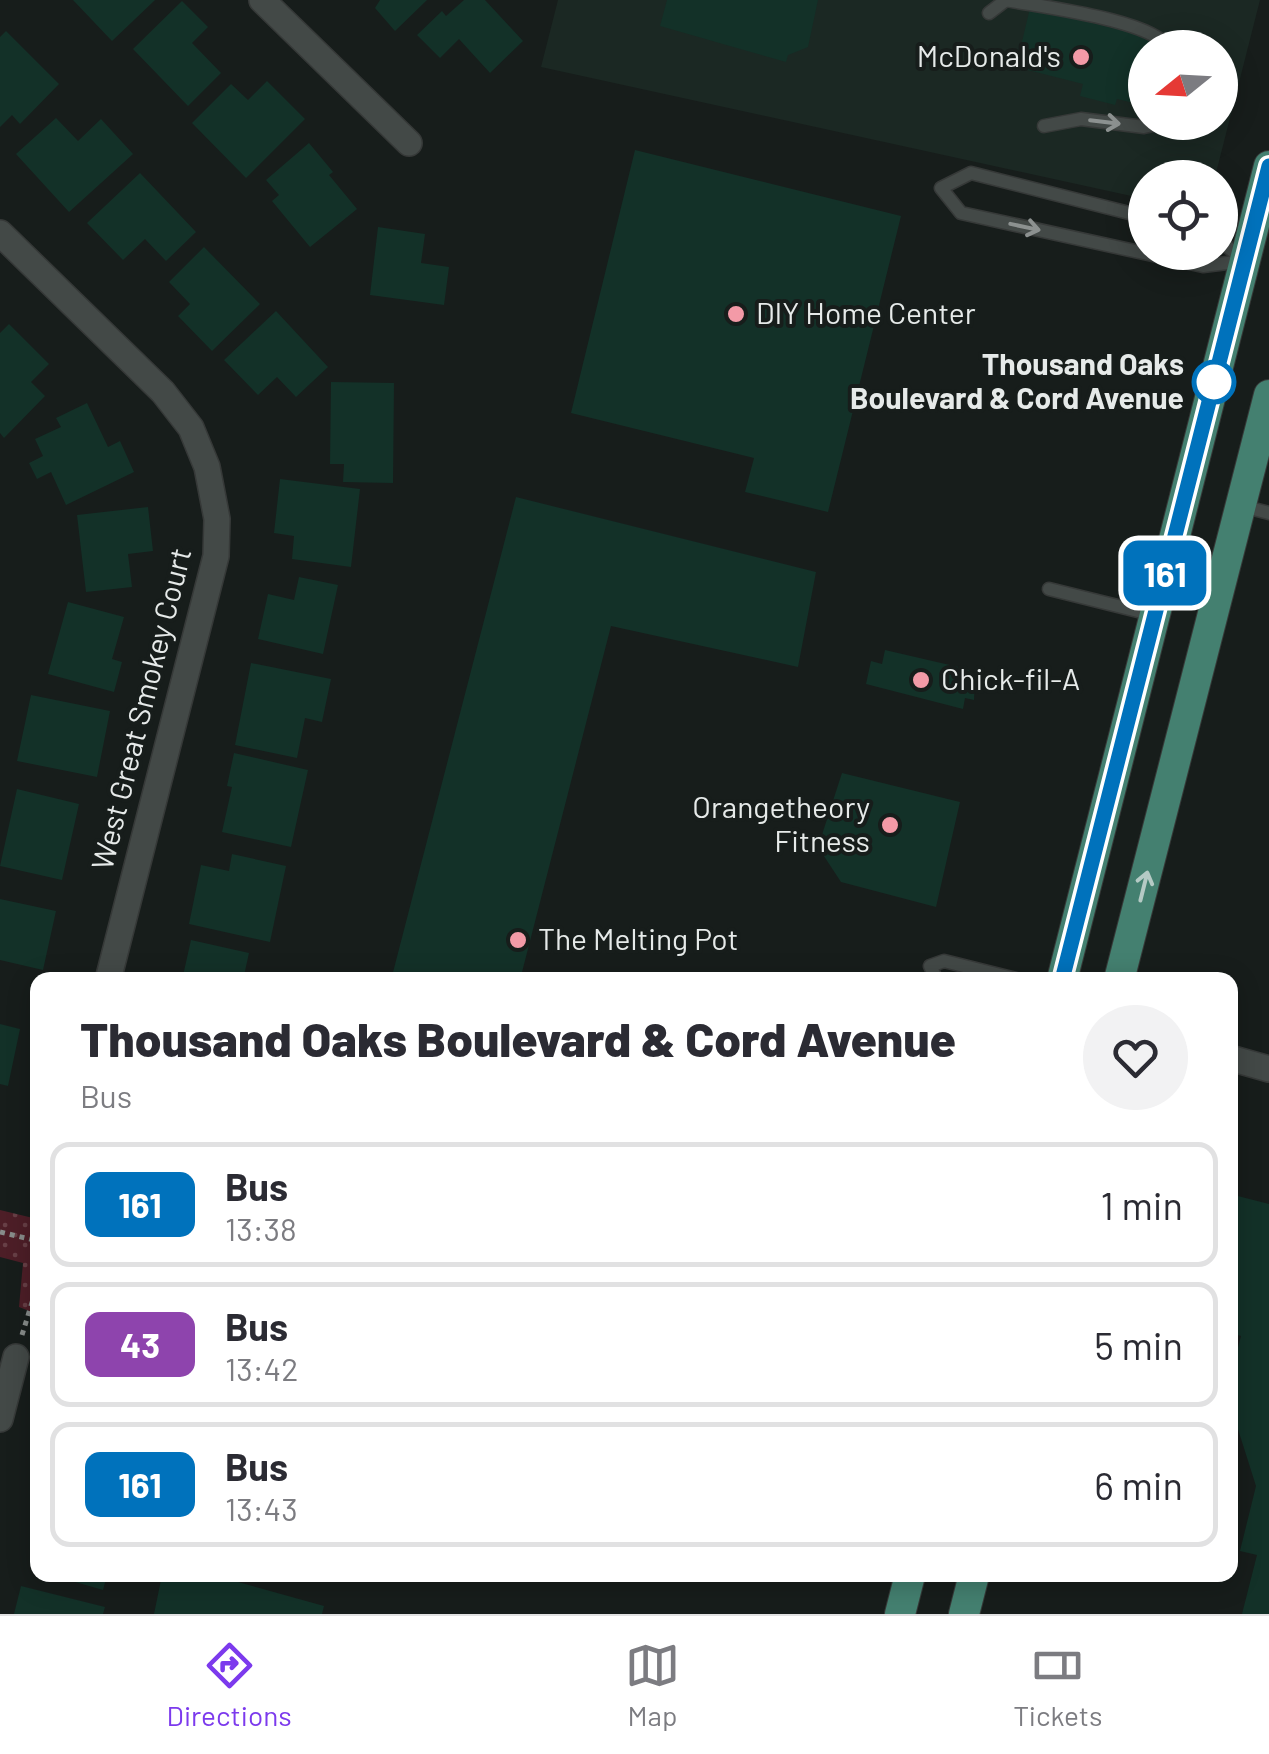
<!DOCTYPE html>
<style>
:root{--surface:#fff;--page:#f2f2f3;--text:#2b2b33;--muted:#7c7c81;--line:#e1e1e2;--accent:#7c3aed}
body{margin:0;font-family:Barlow,sans-serif;background:var(--page);color:var(--text);height:100vh;display:flex;flex-direction:column;font-size:38px;white-space:nowrap}
*{box-sizing:border-box;margin:0}
p{font-size:32px;color:var(--muted)}
.icon{flex:none;width:55px;height:55px;fill:none;stroke:currentColor;stroke-width:2;stroke-linecap:round;stroke-linejoin:round}
.map{position:relative;flex:1;overflow:hidden}
.drawer{position:absolute;left:30px;top:972px;width:1208px;height:610px;display:flex;flex-direction:column;background:var(--surface);border-radius:20px;box-shadow:0 5px 25px #0003}
.drawer>*{flex:none}
.badge{padding:0 20px;border-radius:15px;font-size:35px;line-height:65px}
.needle{width:65px;rotate:252deg}
.controls{position:absolute;left:1128px;top:30px;display:grid;gap:20px}
.controls a{display:grid;place-items:center;width:110px;height:110px;border-radius:50%;background:var(--surface);box-shadow:0 5px 25px #0003;font-size:50px}
.map>.badge{position:absolute;translate:-50% -50%;box-shadow:0 0 0 5px #fff}
.round{display:grid;place-items:center;flex:none;width:105px;height:105px;border-radius:52px;background:var(--page)}
.summary{display:flex;align-items:center;justify-content:space-between;height:170px;padding:0 50px}
h1{font-size:48px;font-weight:800;line-height:75px}
ul{padding:0;list-style:none}
li{display:flex;align-items:center;gap:30px;height:125px;margin:0 20px 15px;padding:0 30px;border:5px solid var(--line);border-radius:20px}
li div{flex:1}
li b{display:block;font-size:38px}
li em{font-style:normal}
li .badge{min-width:110px;font-weight:700;text-align:center}
.tab-bar{display:flex;justify-content:space-around;align-items:center;height:140px;border-top:2px solid var(--line);background:var(--surface);font-size:28px;color:var(--muted)}
.tab-bar a{display:grid;justify-items:center;gap:5px}
.tab-bar .active{color:var(--accent)}
.map>svg:first-child{display:block}
.built{fill:#1b2823;fill-rule:evenodd}
.park{fill:url(#park-dots)}
.building{fill:#133128}
.lines{fill:none;stroke-linecap:round;stroke-linejoin:round}
.service-casing{stroke:#363938;stroke-width:15}
.minor-casing{stroke:#363938;stroke-width:28}
.primary-casing{stroke:#363938;stroke-width:32}
.path{stroke:#878c8a;stroke-width:5;stroke-dasharray:5 5;stroke-linecap:butt}
.service{stroke:#434947;stroke-width:12}
.minor{stroke:#434947;stroke-width:25}
.primary{stroke:#448070;stroke-width:30}
.oneway{stroke:#8c9190}
.oneway2{stroke:#b5cac5}
.line-casing{stroke:#fff;stroke-width:22}
.line{stroke:#0072bc;stroke-width:15}
.poi-dot{fill:#f39aa7;stroke:#171d1b;stroke-width:4}
.stop-dot{fill:#fff;stroke:#0072bc;stroke-width:5}
.labels{text-anchor:middle;stroke-width:8;stroke-linejoin:round;paint-order:stroke}
.poi-label{font-size:30px;fill:#e6eae9;stroke:#171d1b;text-anchor:start}
.stop-label{font-size:30px;font-weight:bold;fill:#e6eae9;stroke:#171d1b;text-anchor:end}
.street-label{font-size:30px;fill:#e6eae9;stroke:#171d1b}
</style>
<div class="map">
<svg width="1269" height="1614" viewBox="0 0 1269 1614">
<defs>
<pattern id="park-dots" width="8" height="8" patternUnits="userSpaceOnUse" patternTransform="scale(2.5)"><rect width="8" height="8" fill="#4d1e27"/><path d="M2 2h.1M6 6h.1" fill="none" stroke="#673f46" stroke-width="1.8" stroke-linecap="round"/></pattern>
</defs>
<rect width="100%" height="100%" fill="#171d1b"/>
<!-- built -->
<path class="built" d="M558 0H1260L1215 177 1145 178V199L541 67ZM1145 48H1220V122H1145Z"/>
<!-- park -->
<polygon class="park" points="37,1209 38,1314 37,1314 19,1307 23,1263 0,1257 0,1210 33,1218"/>
<!-- building -->
<g class="building">
<polygon points="73,0 155,0 112,41"/>
<polygon points="380,0 427,0 395,31 375,8"/>
<polygon points="464,0 485,0 523,41 490,73 459,39 440,58 417,35 442,11 446,16"/>
<polygon points="667,0 818,0 808,47 788,55 786,62 660,26"/>
<polygon points="182,1 208,27 192,43 221,73 188,106 133,49"/>
<polygon points="1030,8 1154,38 1152,48 1145,48 1145,77 1138,104 1117,99 1115,105 1080,96 1083,84 1016,67"/>
<polygon points="6,31 59,84 20,124 12,115 0,127 0,37"/>
<polygon points="267,81 305,119 246,178 192,123 231,84 248,100"/>
<polygon points="56,118 78,141 101,119 133,154 69,212 16,154"/>
<polygon points="309,143 333,172 329,175 357,209 310,247 272,201 279,195 266,180"/>
<polygon points="635,150 901,216 828,512 745,492 754,458 571,413"/>
<polygon points="140,173 196,232 166,261 145,239 123,260 87,223"/>
<polygon points="378,227 425,234 421,263 449,267 444,305 370,295"/>
<polygon points="204,247 260,304 212,351 178,316 190,304 169,282"/>
<polygon points="276,311 328,367 296,397 277,377 258,395 224,360"/>
<polygon points="9,324 49,364 31,382 45,396 4,438 0,433 0,333"/>
<polygon points="331,382 394,383 393,483 343,482 344,464 330,464"/>
<polygon points="87,403 108,447 120,441 134,472 66,505 51,472 37,479 29,463 43,456 35,439 61,427 56,418"/>
<polygon points="280,479 360,489 351,567 292,559 294,536 274,533"/>
<polygon points="516,497 816,572 798,667 611,626 520,980 391,980"/>
<polygon points="148,507 153,551 128,554 132,587 86,592 77,515"/>
<polygon points="299,577 338,585 323,654 258,639 268,594 294,600"/>
<polygon points="68,602 124,617 112,659 122,662 114,692 48,674"/>
<polygon points="885,650 967,669 975,676 974,700 965,698 963,709 866,684 871,661 882,664"/>
<polygon points="251,663 331,679 322,722 305,718 297,758 235,745"/>
<polygon points="31,695 110,711 97,777 17,761"/>
<polygon points="234,753 308,770 291,847 222,832 232,787 227,786"/>
<polygon points="842,773 960,802 936,907 841,882 818,847"/>
<polygon points="17,789 79,804 62,880 0,866"/>
<polygon points="232,854 286,866 270,942 189,924 201,865 229,871"/>
<polygon points="0,899 56,911 43,970 0,960"/>
<polygon points="191,940 249,953 243,980 182,980"/>
<polygon points="0,1024 20,1029 8,1086 0,1084"/>
<polygon points="1230,1194 1269,1204 1269,1614 1242,1614 1257,1555 1240,1551 1256,1486 1230,1404 1230,1379 1241,1336 1230,1333"/>
<polygon points="51,1575 107,1575 103,1590"/>
<polygon points="162,1575 213,1575 324,1606 322,1614 154,1614"/>
<polygon points="21,1586 105,1607 103,1614 14,1614"/>
</g>
<g class="lines">
<!-- service casing -->
<g class="service-casing">
<g id="service">
<path d="M989 13 1006 0C1042 7 1152 20 1169 48"/>
<polyline points="1044,126 1081,119 1144,127 1167,122"/>
<polyline points="1145,217 971,173 941,188 961,213 1203,266 1243,261"/>
<polyline points="1220,241 1243,259"/>
<polyline points="1242,506 1269,513"/>
<polyline points="1049,589 1154,615"/>
<polyline points="937,980 930,966 944,961 1020,980"/>
</g>
</g>
<!-- minor casing -->
<g class="minor-casing">
<g id="minor">
<polyline points="262,0 409,143"/>
<polyline points="0,233 163,392 191,428 207,467 217,519 216,556 108,980"/>
<polyline points="1230,1058 1269,1069"/>
<polyline points="0,1419 16,1357"/>
</g>
</g>
<!-- primary casing -->
<g class="primary-casing">
<g id="primary">
<polyline points="1062,980 1269,166"/>
<polyline points="1119,980 1269,395"/>
<polyline points="900,1614 910,1575"/>
<polyline points="964,1614 974,1575"/>
</g>
</g>
<!-- path -->
<g class="path">
<polyline points="0,1232 38,1241"/>
<polyline points="22,1335 38,1283"/>
</g>
<!-- service -->
<use href="#service" class="service"/>
<!-- minor -->
<use href="#minor" class="minor"/>
<!-- primary -->
<use href="#primary" class="primary"/>
</g>
<!-- one-way arrows -->
<defs><path id="oneway-shaft" d="M-6 0H5M1.5-3L5.5 0L1.5 3" fill="none" stroke-width="1.6" stroke-linecap="round" stroke-linejoin="round" transform="scale(2.5)"/></defs>
<g class="oneway">
<use href="#oneway-shaft" transform="translate(1105 122) rotate(7)"/>
<use href="#oneway-shaft" transform="translate(1025 227) rotate(12)"/>
</g>
<use class="oneway2" href="#oneway-shaft" transform="translate(1144 886) rotate(-76)"/>
<g class="lines">
<!-- line casing -->
<g class="line-casing">
<polyline id="line" points="1062,980 1269,166"/>
</g>
<!-- line -->
<use href="#line" class="line"/>
</g>
<!-- markers -->
<g class="poi-dot">
<circle cx="1081" cy="57" r="10"/>
<circle cx="736" cy="314" r="10"/>
<circle cx="921" cy="680" r="10"/>
<circle cx="890" cy="825" r="10"/>
<circle cx="518" cy="940" r="10"/>
</g>
<circle class="stop-dot" cx="1214" cy="382" r="20"/>
<g class="labels">
<!-- poi labels -->
<g class="poi-label">
<text x="1061" y="67" text-anchor="end">McDonald's</text>
<text x="756" y="324">DIY Home Center</text>
<text x="941" y="690">Chick-fil-A</text>
<text x="870" y="818" text-anchor="end">Orangetheory<tspan x="870" dy="34">Fitness</tspan></text>
<text x="538" y="950">The Melting Pot</text>
</g>
<!-- stop labels -->
<g class="stop-label">
<text x="1184" y="375">Thousand Oaks<tspan x="1184" dy="34">Boulevard &amp; Cord Avenue</tspan></text>
</g>
<!-- street labels -->
<g class="street-label">
<text transform="translate(142 709) rotate(-76)" y="10">West Great Smokey Court</text>
</g>
</g>
</svg>
<div class="controls">
<a><svg class="needle" viewBox="-14 -14 28 28"><path d="M0-13l5 13h-10z" fill="#e53935"/><path d="M0 13l5-13h-10z" fill="#7c7c81"/></svg></a>
<a><svg class="icon" aria-label="locate" viewBox="0 0 24 24"><circle cx="12" cy="12" r="6"/><path d="M12 2v4M12 18v4M2 12h4M18 12h4"/></svg></a>
</div>
<b class="badge" style="left:1165px;top:573px;background:#0072bc;color:#fff">161</b>
<section class="drawer">
<div class="summary"><div><h1>Thousand Oaks Boulevard &amp; Cord Avenue</h1><p>Bus</p></div><a class="round"><svg class="icon" aria-label="heart" viewBox="0 0 24 24"><path d="M12 20l-8-8c-3-5 5-10 8-4 3-6 11-1 8 4z"/></svg></a></div>
<ul>
<li><span class="badge" style="background:#0072bc;color:#fff">161</span><div><b>Bus</b><p>13:38</p></div><em>1 min</em></li>
<li><span class="badge" style="background:#8e44ad;color:#fff">43</span><div><b>Bus</b><p>13:42</p></div><em>5 min</em></li>
<li><span class="badge" style="background:#0072bc;color:#fff">161</span><div><b>Bus</b><p>13:43</p></div><em>6 min</em></li>
</ul>
</section>
</div>
<nav class="tab-bar">
<a class="active"><svg class="icon" aria-label="directions" viewBox="0 0 24 24"><path d="M12 3l9 9-9 9-9-9zM9 14v-3h6M13 9l2 2-2 2"/></svg>Directions</a>
<a><svg class="icon" aria-label="map" viewBox="0 0 24 24"><path d="M3 6l6-2 6 2 6-2v14l-6 2-6-2-6 2zM9 4v14M15 6v14"/></svg>Map</a>
<a><svg class="icon" aria-label="tickets" viewBox="0 0 24 24"><path d="M3 7h18v10H3zM15 7v10"/></svg>Tickets</a>
</nav>
